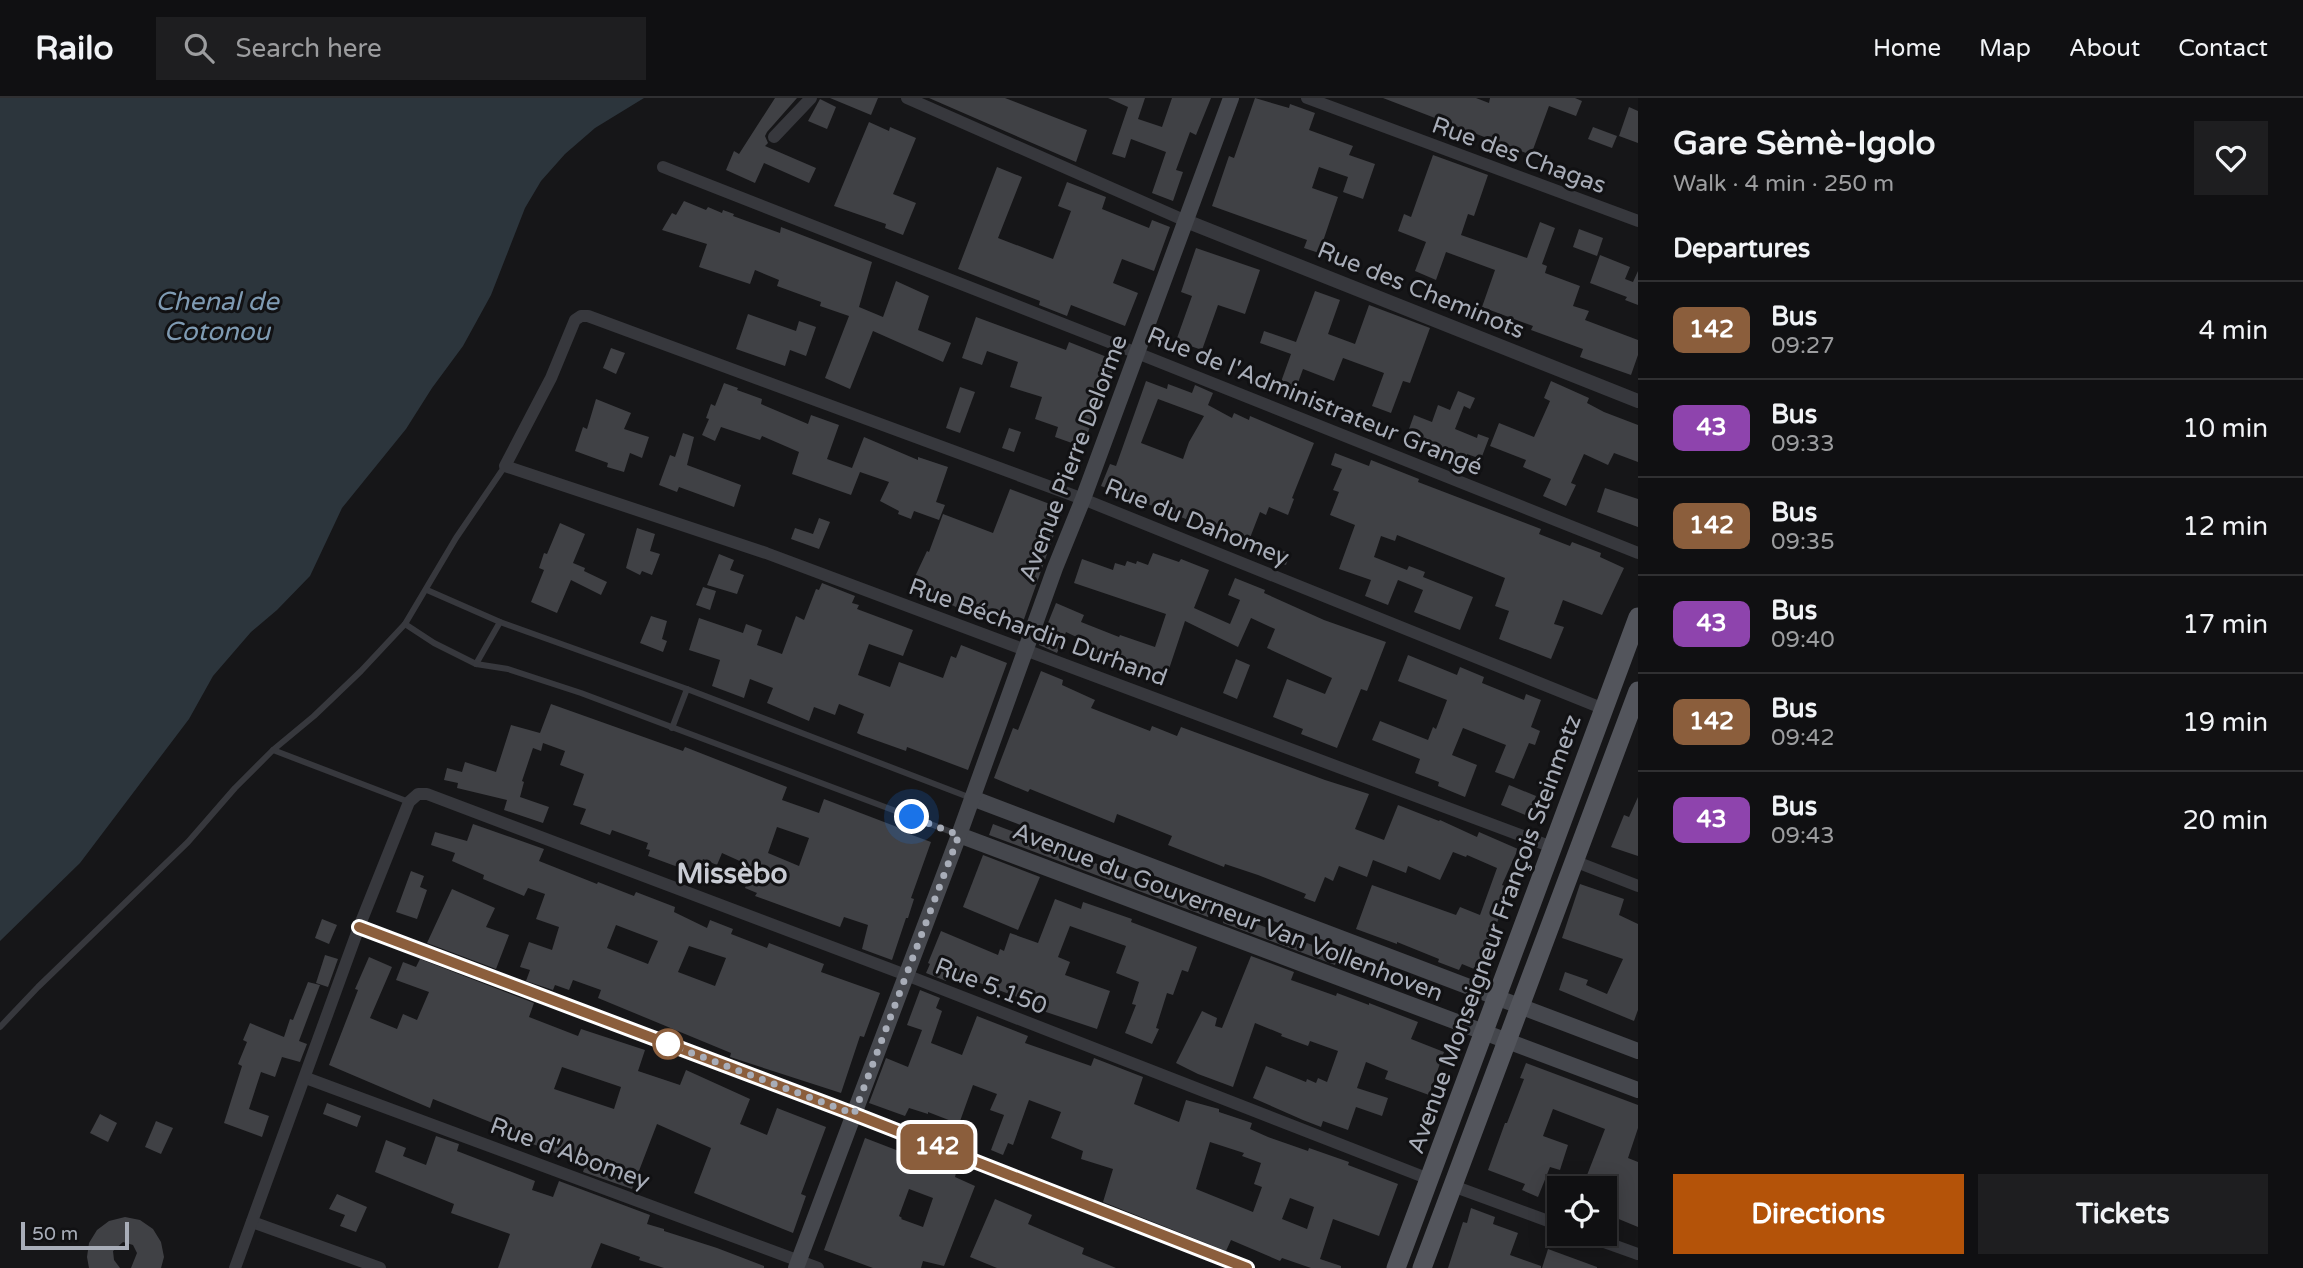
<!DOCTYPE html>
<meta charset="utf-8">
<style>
:root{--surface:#101012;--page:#1e1e20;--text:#f1f3f6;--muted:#9c9d9f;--line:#303032;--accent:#b45309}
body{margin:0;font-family:"Varela Round",sans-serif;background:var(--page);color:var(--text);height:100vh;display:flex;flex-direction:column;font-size:26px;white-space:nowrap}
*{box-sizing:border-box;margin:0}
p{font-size:23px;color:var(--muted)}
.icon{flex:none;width:38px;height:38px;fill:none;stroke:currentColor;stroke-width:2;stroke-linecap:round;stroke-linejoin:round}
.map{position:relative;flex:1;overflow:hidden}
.sheet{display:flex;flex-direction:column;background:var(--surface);width:665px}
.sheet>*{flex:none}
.badge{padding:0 14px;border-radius:10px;font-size:24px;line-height:46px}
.buttons{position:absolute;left:1547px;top:1078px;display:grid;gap:14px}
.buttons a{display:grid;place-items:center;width:70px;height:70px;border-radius:0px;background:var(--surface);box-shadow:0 4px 18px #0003,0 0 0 2px var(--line);font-size:35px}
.scale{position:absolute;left:21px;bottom:18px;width:108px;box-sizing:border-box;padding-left:7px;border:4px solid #a8adb8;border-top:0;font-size:19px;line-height:24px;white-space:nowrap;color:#a8adb8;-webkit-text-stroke:5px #111113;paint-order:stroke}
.you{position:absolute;width:35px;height:35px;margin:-18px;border:5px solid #fff;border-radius:50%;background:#1a73e8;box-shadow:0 0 0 10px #1a73e833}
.map>.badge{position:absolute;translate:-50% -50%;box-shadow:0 0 0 4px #fff}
h2{padding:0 35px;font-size:26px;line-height:63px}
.round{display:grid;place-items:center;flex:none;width:74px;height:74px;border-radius:0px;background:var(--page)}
.overview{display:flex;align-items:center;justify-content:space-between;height:119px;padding:0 35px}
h1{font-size:33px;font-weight:700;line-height:52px}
.button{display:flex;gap:14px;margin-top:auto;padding:14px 35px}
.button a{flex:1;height:80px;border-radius:0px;background:var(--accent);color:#fff;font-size:28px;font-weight:700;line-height:80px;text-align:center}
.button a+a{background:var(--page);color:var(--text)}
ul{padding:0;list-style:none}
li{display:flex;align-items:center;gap:21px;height:98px;padding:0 35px;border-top:2px solid var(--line)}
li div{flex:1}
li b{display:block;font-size:26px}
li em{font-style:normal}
li .badge{min-width:77px;font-weight:700;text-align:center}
header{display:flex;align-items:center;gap:42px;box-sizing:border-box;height:98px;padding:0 35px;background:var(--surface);border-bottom:2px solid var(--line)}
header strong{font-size:33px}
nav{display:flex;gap:38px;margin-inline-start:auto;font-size:24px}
.search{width:490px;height:63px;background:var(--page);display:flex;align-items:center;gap:18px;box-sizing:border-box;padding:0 24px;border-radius:0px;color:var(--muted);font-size:26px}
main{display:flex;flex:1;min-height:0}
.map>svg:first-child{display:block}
.water{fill:#2c353c}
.building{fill:#404145;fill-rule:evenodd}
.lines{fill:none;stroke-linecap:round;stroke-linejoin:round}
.service{stroke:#37383d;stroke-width:6}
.minor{stroke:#37383d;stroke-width:12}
.tertiary{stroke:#37383d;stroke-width:14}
.secondary{stroke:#45474d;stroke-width:16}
.primary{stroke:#53555c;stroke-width:19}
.line-casing{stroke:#fff;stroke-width:16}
.line{stroke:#8b5e3c;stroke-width:10}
.walk{stroke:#a8adb8;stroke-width:7;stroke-dasharray:0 12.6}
.stop-dot{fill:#fff;stroke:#8b5e3c;stroke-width:3.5}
.labels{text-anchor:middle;stroke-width:6;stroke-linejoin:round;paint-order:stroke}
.street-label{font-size:24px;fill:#a8adb8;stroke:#111113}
.water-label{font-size:26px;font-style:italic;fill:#7f9bb3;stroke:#111113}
.quarter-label{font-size:28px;font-weight:bold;fill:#c9ccd4;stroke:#111113}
</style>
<header>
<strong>Railo</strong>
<div class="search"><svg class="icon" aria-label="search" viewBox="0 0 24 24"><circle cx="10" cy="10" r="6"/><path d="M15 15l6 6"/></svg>Search here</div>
<nav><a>Home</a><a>Map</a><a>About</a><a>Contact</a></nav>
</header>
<main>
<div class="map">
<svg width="1638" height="1170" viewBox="0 0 1638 1170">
<rect width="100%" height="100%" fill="#161618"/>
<!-- water -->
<polygon class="water" points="0,0 644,0 595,30 565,56 541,83 525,110 491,197 463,248 432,290 406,331 342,410 310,478 277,512 251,534 213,578 189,621 80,765 0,843"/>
<!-- building -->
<g class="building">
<polygon points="775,0 797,0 767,34 765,38 768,45 765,48 816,70 809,85 764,65 755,85 726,72 734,53 739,56"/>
<polygon points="830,0 878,0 871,17"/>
<polygon points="929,0 1005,0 1087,32 1076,64"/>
<polygon points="1108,0 1145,0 1138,21 1162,29 1172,0 1211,0 1196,37 1190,34 1176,72 1183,74 1173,103 1152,95 1166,54 1131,41 1125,60 1112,56 1128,9"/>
<polygon points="1255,0 1289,10 1290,6 1315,15 1309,32 1353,48 1349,57 1375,66 1363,101 1343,94 1348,79 1319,69 1312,90 1338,99 1319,155 1304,150 1307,142 1212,108 1229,58 1234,60"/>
<polygon points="1383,0 1476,0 1489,5 1490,0 1575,0 1582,3 1576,18 1549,8 1531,57"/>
<polygon points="820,1 836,9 827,31 808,23"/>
<polygon points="1629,9 1638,13 1638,45 1619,38"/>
<polygon points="869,24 889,33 890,29 916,40 893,96 916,105 903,137 885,130 886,126 834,108"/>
<polygon points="1593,29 1617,38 1612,50 1588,41"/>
<polygon points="1433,57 1488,77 1474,118 1468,116 1461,137 1527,160 1540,124 1555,130 1542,166 1547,168 1545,175 1580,188 1573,208 1589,213 1585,222 1638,242 1638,257 1631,277 1580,259 1583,251 1531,232 1533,228 1482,209 1495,172 1446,154 1436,182 1415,173 1426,144 1398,133 1404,116 1411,119"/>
<polygon points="997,69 1022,79 998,140 1053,161 1071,113 1058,108 1067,84 1106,99 1102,111 1149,130 1152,122 1170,129 1154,173 1122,161 1113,185 1138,195 1125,228 1071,207 1067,218 1039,207 1040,203 958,171"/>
<polygon points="684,103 706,112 708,109 722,115 723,112 734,116 733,118 780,135 781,129 872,164 859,209 883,219 896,183 929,198 918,232 951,245 943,264 873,233 850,291 825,280 849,218 820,208 821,204 777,188 779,182 755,172 750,186 699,169 707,146 662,132 672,115 676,117"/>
<polygon points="1579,131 1603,140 1597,158 1573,149"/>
<polygon points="1196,150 1260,172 1245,216 1218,207 1202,252 1176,243 1192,198 1181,194"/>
<polygon points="1600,157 1630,169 1625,181 1633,184 1638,173 1638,207 1625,202 1627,199 1590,185"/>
<polygon points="1315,193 1340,202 1328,236 1355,246 1369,207 1430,230 1410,285 1403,283 1391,315 1372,308 1384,275 1343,260 1334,283 1303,271 1292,301 1277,295 1291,256 1260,245 1264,233 1296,244"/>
<polygon points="748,216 796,233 799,223 816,229 806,258 790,252 785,268 736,251"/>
<polygon points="976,219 1066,252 1069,244 1117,263 1095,314 1083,349 1055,339 1058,329 1035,321 1042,299 1010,289 1018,264 987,253 982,267 962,260"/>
<polygon points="611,250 625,255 616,276 603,270"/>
<path d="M1146 283 1167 291 1168 286 1192 295 1195 287 1213 295 1208 307 1232 320 1234 315 1249 322 1250 318 1314 345 1292 400 1294 401 1288 417 1269 409 1266 417 1260 414 1248 445 1227 437 1228 433 1193 419 1191 423 1101 388 1110 366 1116 368ZM1158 301 1204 318 1189 344 1183 361 1141 345Z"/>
<polygon points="1551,283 1589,300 1587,305 1604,314 1638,327 1638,364 1614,355 1608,367 1584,356 1571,385 1576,387 1566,408 1543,398 1551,381 1523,369 1526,362 1490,348 1499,325 1534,339 1550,303 1544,300"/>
<polygon points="724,285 738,290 737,292 762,301 761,306 808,326 811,317 839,327 827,361 852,370 864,339 918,362 918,359 948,369 936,404 945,407 939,422 914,413 911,421 898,416 899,413 880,403 889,384 860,374 851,397 792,376 799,354 762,338 760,342 721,329 715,343 702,337 709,321 706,320 711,306 715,308"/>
<polygon points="960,289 975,294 960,335 946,330"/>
<polygon points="1458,293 1475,300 1470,311 1464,308 1455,331 1477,340 1478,336 1489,340 1481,361 1467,356 1465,362 1416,345 1414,348 1404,345 1414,317 1432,324 1438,307 1450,312"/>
<polygon points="596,301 631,315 624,331 649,339 642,360 630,355 624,374 607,369 608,365 575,353 583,329 587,331"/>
<polygon points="1009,330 1021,334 1014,354 1002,350"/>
<polygon points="683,335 694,339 687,367 741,387 734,409 679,389 677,394 659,387 670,357 675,359"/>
<polygon points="1335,355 1369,368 1371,362 1419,381 1418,384 1541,431 1539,436 1570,448 1572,444 1601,455 1600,459 1624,470 1602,517 1563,502 1554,526 1564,529 1551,561 1499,541 1509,513 1495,508 1505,480 1397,437 1395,443 1381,438 1374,459 1407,472 1409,468 1425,474 1423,479 1473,499 1460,532 1414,514 1423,492 1398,482 1388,507 1365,498 1371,482 1339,471 1355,427 1330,417 1339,394 1333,392 1342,371 1331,367"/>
<polygon points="1605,390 1638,401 1638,429 1597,414"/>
<polygon points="1010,391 1063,411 1023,524 960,504 958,510 911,487 927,453 929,454 943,416 993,435"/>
<polygon points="819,420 830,424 819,451 791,441 795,430 813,436"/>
<polygon points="560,425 585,436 573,465 585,470 584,473 607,484 601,497 571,482 557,515 531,504 544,472 539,470 544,455 547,456"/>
<polygon points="637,430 655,436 650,453 660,456 652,477 642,473 640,477 626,470"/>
<polygon points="1277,451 1290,455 1286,467 1273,463"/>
<polygon points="1153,455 1179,464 1181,461 1209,472 1194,510 1230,526 1240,502 1228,497 1235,480 1265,492 1264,495 1324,522 1386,544 1367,593 1361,591 1337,650 1301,636 1303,631 1273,619 1287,581 1325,596 1332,580 1267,550 1275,531 1251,520 1238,549 1185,523 1166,580 1090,555 1093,547 1066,534 1057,555 1039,547 1056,505 1084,517 1081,524 1119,539 1120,537 1155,549 1166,516 1074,485 1082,461 1113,472 1115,465 1125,468 1127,463 1136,466 1137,463 1148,467"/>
<polygon points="719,456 734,462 730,472 744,477 737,496 707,487"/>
<polygon points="822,485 855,498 852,505 859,507 857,511 913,532 903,558 869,546 858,577 890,589 899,564 943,580 951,558 956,560 961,547 1007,565 968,672 907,649 906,653 861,637 857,635 864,616 839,606 835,617 814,609 809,623 767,605 773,590 750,581 744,600 712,588 720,562 689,552 699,520 743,535 746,526 762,532 757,547 782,556 796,518 804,522 816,491 819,492"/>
<polygon points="703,489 716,493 710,512 696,507"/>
<polygon points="651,518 667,523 662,541 667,543 663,554 640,545"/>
<polygon points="1408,557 1457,577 1460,569 1484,579 1482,585 1524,602 1526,596 1541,602 1531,629 1540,633 1535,647 1529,645 1514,681 1495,674 1506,647 1463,630 1452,657 1477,667 1465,699 1438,688 1439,684 1415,675 1420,661 1372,642 1380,623 1428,642 1433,629 1436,631 1447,602 1398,583"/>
<polygon points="1236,561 1250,567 1237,601 1223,595"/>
<polygon points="1041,573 1063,582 1062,587 1095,602 1091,610 1150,633 1152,628 1177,638 1181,629 1325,682 1369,696 1355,731 1384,742 1398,707 1439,723 1440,722 1477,739 1479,734 1518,751 1502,787 1510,790 1479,873 1462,866 1459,872 1438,864 1439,861 1397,844 1397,846 1356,831 1372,787 1456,817 1460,809 1480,817 1497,770 1467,757 1466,759 1453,754 1440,782 1408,768 1406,775 1373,762 1367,779 1339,768 1333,783 1325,779 1315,804 1304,800 1306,796 1258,777 1225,766 1224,769 1168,747 1172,738 1117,716 1114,725 1030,691 1028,694 994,680 1013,630 1018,632"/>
<path d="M551 606 683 653 685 649 787 689 782 702 819 715 824 701 905 732 904 734 931 744 911 800 914 801 908 820H906L892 862 862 851 868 827 844 819 840 829 755 798 757 795 745 790 753 769 722 755 717 767 703 761 697 776 648 758 650 752 646 751 648 745 612 732 610 737 580 726 586 711 573 707 584 676 560 667 565 653 543 645 541 653 533 650 522 683 524 684 520 699 549 709 543 725 504 712 507 702 457 690 458 685 444 682 447 670 462 674 465 664 496 674 511 627 540 635ZM777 729 809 740 799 768 768 755Z"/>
<polygon points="1509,687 1536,698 1528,718 1501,707"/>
<polygon points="1638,699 1638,758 1611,749 1624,717 1629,719"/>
<path d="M473 726 544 751 539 763 597 786 598 784 634 798 636 794 675 809 674 814 707 830 710 822 733 831 731 836 767 850 769 845 824 866 821 874 880 895 864 939 860 938 841 995 730 959 731 955 598 900 601 892 573 882 569 892 555 887 553 892 526 883 530 872 520 869 529 844 552 852 559 829 536 821 545 796 528 790 524 798 483 781 484 777 452 763 455 755 431 747 435 734 467 743ZM616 827 658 843 648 866 607 850ZM689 848 726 860 715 888 678 874Z"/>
<polygon points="993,726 1212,810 1208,819 989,737"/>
<polygon points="983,757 1040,779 1018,832 963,809"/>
<polygon points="411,773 424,778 420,789 427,792 417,821 396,814"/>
<polygon points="1580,786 1624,801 1619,817 1638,826 1638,912 1634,923 1559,892 1565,874 1588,882 1586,887 1607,896 1623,861 1562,840"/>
<polygon points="452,791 495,810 486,829 509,837 496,871 427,845"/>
<polygon points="1055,801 1081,811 1083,804 1132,821 1131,824 1197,849 1188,874 1182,872 1173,897 1167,895 1156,930 1159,931 1152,946 1125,935 1136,907 1132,906 1139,884 1116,875 1126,848 1070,828 1058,859 1070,864 1065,877 1110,893 1097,931 1043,913 1044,909 950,874 946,883 926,875 930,866 928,865 941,833 998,857 1000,851 1004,853 1010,835 1038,845"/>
<polygon points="1225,814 1339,857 1335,867 1223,825"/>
<polygon points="322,821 337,827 329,846 315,840"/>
<polygon points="325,857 338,861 328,889 316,885"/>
<polygon points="1251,858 1294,874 1291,882 1336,898 1337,895 1369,907 1369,905 1418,924 1411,941 1444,954 1429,997 1385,981 1388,973 1366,964 1357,990 1388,1000 1382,1018 1356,1009 1348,1032 1323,1023 1321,1029 1303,1022 1253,1000 1266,968 1306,984 1307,981 1316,985 1318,980 1327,984 1338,953 1310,943 1308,948 1281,938 1282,936 1255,925 1233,989 1198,976 1176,965 1202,913 1217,920 1215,928 1222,930"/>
<path d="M369 859 392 869 370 920 397 931 403 916 417 922 429 894 396 882 403 864 416 869 420 861 534 905 529 919 578 938 581 931 645 952 638 973 680 987 686 972 750 1001 740 1026 767 1037 777 1010 826 1029 801 1096 806 1098 793 1135 694 1095 711 1050 657 1026 632 1091 583 1074 586 1065 566 1057 565 1059 513 1038 515 1034 433 1001 430 1010 329 967 358 892 355 891ZM562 969 621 989 614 1011 554 991Z"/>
<polygon points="308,884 320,887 299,943 307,946 300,964 282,959 275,979 261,974 249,1011 269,1018 262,1039 224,1025 242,968 238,966 247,944 243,942 250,925 284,939 290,921 293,922"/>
<path d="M920 892 940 900 936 910 942 913 931 945 962 957 977 918 1028 938 1025 945 1091 968 1094 960 1143 979 1134 1006 1179 1024 1186 1002 1219 1011V1014L1252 1025 1250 1031 1268 1039 1308 1053 1309 1050 1349 1064 1348 1067 1398 1086 1379 1138 1333 1121 1320 1161 1341 1168V1170H1311L1282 1160 1280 1163 1231 1142 1226 1153 1103 1104 1113 1071 1081 1061 1083 1053 1051 1040 1061 1014 1029 1002 1013 1047 1008 1045 1003 1057 991 1052 1004 1017 990 1012 997 996 973 987 959 1026 928 1014V1016L909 1010 905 1018 869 1005 886 960 908 969 922 932 907 927ZM1210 1044 1244 1055 1242 1058 1261 1065 1254 1086 1262 1089 1253 1114 1196 1091ZM1290 1100 1314 1109 1307 1131 1282 1121Z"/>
<polygon points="1526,965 1638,1007 1638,1030 1628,1060 1638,1064 1638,1129 1609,1117 1611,1111 1605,1109 1605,1090 1582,1090 1605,1031 1553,1011 1543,1038 1568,1047 1560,1072 1550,1069 1538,1099 1522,1092 1525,1086 1488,1072 1505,1025 1507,1025 1524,981 1520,980"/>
<polygon points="327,1005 361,1018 357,1029 323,1016"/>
<polygon points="100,1016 117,1025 108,1044 90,1035"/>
<polygon points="156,1023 173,1030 161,1056 145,1049"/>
<polygon points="436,1038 459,1046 457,1053 535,1083 532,1092 553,1099 559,1083 650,1117 647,1126 664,1131 664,1133 717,1150 764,1168 764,1170 664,1170 639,1162 640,1159 601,1145 591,1170 498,1170 510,1136 451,1115 454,1106 375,1074 386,1042 406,1050 403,1058 426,1067"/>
<path d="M865 1040 956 1075 955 1079 975 1088 944 1168 923 1163 921 1170H873L824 1152ZM909 1091 933 1100 923 1129 901 1121 902 1120 899 1118Z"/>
<polygon points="337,1096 367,1109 356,1134 340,1128 345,1117 329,1111"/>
<polygon points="995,1101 1032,1117 1028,1126 1084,1150 1082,1156 1116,1170 997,1170 970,1159"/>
<polygon points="1471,1110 1495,1119 1493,1126 1518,1135 1510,1157 1541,1168 1541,1170 1448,1170 1463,1124 1467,1125"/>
<polygon points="125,1119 140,1122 153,1131 161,1144 164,1159 161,1170 131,1170 137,1155 133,1147 123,1144 113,1153 114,1162 120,1170 89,1170 87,1159 89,1145 97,1132 109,1123"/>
<polygon points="1548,1151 1597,1169 1597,1170 1542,1170"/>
</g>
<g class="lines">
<!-- service -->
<g class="service">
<polyline points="427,492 500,524 687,591 971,700"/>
<polyline points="405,526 434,545 476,566 508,571 581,595 957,736"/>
<polyline points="476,566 500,524"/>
<polyline points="672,630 687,591"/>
<polyline points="273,652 409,704"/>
<polyline points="0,929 38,889 188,744 235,690 273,652 314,618 361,573 405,526 456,440 505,368"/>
</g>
<!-- minor -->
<g class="minor">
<polyline points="907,0 1186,123"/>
<polyline points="1307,0 1638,123"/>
<polyline points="774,39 811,0"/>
<polyline points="663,69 1137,255 1638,455"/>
<polyline points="1552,749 766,455 505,368 551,280 575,222 581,218 588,218 1083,401 1604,611"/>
<polyline points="1574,763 1638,788"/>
<polyline points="359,829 854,1016 1247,1170"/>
<polyline points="306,980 818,1170"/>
<polyline points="1453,1088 1559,1127"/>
<polyline points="252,1124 380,1170"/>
<polyline points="1582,1136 1638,1156"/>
<polyline points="235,1170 359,829 409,704 418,696 427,696 906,877 1429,1081"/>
</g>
<!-- tertiary -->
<polyline class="tertiary" points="1186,123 1638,303"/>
<!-- secondary -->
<g class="secondary">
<polyline points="972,700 1638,953"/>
<polyline points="959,737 1638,992"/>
<polyline points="796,1170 959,737 1055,470 1083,401 1231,0"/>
</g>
<!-- primary -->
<g class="primary">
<polyline points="1396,1170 1638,519"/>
<polyline points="1422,1170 1638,593"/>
</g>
</g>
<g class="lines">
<!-- line casing -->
<g class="line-casing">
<polyline id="line" points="359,829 854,1016 1247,1170"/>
</g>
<!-- line -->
<use href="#line" class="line"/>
<!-- walk -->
<polyline class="walk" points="668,946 854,1016 959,737 912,719"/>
</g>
<!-- markers -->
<circle class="stop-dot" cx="668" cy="946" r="14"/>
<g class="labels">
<!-- street labels -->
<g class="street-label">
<text transform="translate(1519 57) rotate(20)" y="8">Rue des Chagas</text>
<text transform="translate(1421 192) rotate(22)" y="8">Rue des Cheminots</text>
<text transform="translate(1315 303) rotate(22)" y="8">Rue de l'Administrateur Grangé</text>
<text transform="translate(1073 360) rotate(-69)" y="8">Avenue Pierre Delorme</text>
<text transform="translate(1197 424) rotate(22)" y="8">Rue du Dahomey</text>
<text transform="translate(1038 534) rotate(20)" y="8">Rue Béchardin Durhand</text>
<text transform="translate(1228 814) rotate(21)" y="8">Avenue du Gouverneur Van Vollenhoven</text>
<text transform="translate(1494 836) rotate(-70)" y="8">Avenue Monseigneur François Steinmetz</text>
<text transform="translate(991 888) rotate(21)" y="8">Rue 5.150</text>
<text transform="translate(570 1055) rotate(20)" y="8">Rue d'Abomey</text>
</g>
<!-- water labels -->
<g class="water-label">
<text x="217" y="212">Chenal de<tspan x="217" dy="30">Cotonou</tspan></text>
</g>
<!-- quarter labels -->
<g class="quarter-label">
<text x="732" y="785">Missèbo</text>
</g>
</g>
</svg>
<div class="buttons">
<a><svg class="icon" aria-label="locate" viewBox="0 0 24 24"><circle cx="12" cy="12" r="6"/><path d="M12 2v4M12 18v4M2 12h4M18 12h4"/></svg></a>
</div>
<div class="scale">50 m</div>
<div class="you" style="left:912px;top:719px"></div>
<b class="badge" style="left:937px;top:1049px;background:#8b5e3c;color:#fff">142</b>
</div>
<section class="sheet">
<div class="overview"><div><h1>Gare Sèmè-Igolo</h1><p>Walk · 4 min · 250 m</p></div><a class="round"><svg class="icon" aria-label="heart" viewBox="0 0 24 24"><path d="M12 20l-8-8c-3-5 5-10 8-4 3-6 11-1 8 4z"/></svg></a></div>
<h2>Departures</h2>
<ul>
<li><span class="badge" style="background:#8b5e3c;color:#fff">142</span><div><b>Bus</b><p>09:27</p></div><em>4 min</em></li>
<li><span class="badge" style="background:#8e44ad;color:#fff">43</span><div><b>Bus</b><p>09:33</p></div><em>10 min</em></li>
<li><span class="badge" style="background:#8b5e3c;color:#fff">142</span><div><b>Bus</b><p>09:35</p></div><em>12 min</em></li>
<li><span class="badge" style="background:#8e44ad;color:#fff">43</span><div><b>Bus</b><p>09:40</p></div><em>17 min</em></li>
<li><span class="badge" style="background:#8b5e3c;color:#fff">142</span><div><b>Bus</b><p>09:42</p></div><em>19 min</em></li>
<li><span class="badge" style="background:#8e44ad;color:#fff">43</span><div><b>Bus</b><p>09:43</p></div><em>20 min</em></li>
</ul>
<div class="button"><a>Directions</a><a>Tickets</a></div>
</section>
</main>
